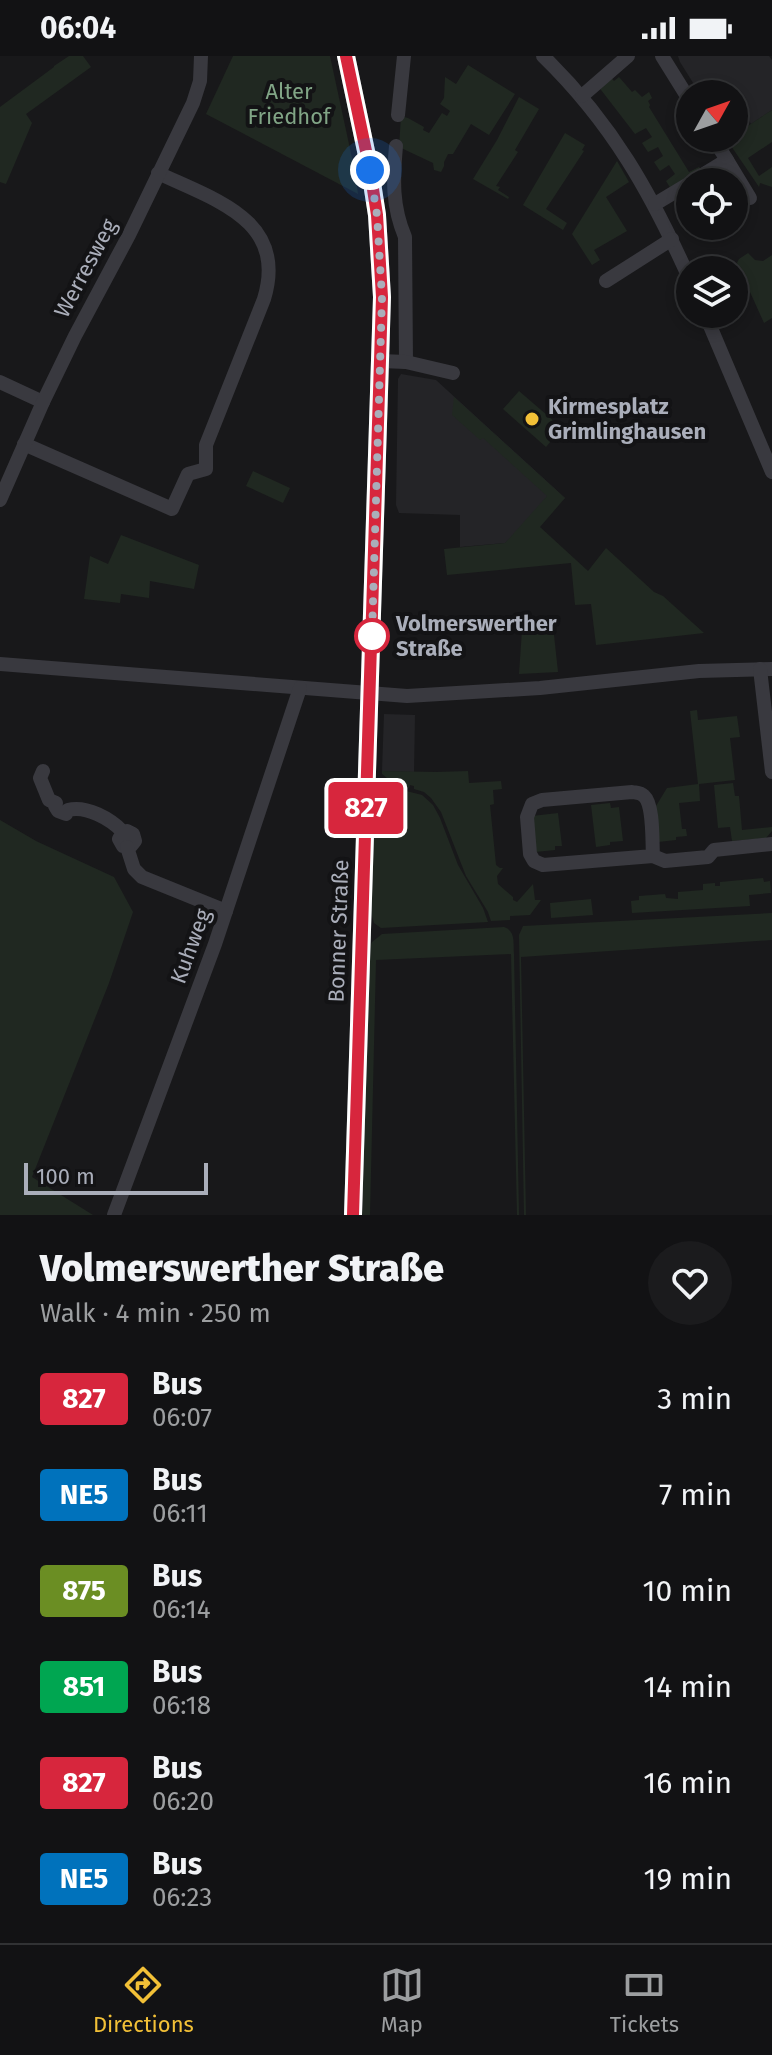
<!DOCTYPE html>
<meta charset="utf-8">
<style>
:root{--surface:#121214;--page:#1b1b1d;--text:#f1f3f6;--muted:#9c9ea0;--line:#313234;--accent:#f2c037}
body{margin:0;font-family:"Fira Sans",sans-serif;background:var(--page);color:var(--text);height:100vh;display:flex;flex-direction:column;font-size:30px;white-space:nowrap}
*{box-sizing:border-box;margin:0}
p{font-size:26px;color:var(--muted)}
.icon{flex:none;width:44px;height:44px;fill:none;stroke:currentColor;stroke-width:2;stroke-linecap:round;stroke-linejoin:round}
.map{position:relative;height:1159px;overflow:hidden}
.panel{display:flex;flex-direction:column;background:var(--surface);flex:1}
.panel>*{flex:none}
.badge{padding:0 16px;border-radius:6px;font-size:28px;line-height:52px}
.needle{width:52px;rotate:50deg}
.fabs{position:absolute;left:676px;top:24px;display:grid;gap:16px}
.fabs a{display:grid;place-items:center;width:72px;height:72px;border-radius:50%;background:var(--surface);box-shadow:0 4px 12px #0003,0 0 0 2px var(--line);font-size:40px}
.scale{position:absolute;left:24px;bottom:20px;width:184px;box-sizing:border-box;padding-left:8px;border:4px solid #aaaeba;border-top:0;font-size:22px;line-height:28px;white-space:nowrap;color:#aaaeba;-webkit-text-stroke:6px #131315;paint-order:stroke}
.you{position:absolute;width:40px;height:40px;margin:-20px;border:6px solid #fff;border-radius:50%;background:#1a73e8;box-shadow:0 0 0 12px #1a73e833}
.map>.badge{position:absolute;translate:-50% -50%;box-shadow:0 0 0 4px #fff}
.round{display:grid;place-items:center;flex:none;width:84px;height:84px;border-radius:42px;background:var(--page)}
.headline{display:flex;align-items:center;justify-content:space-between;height:136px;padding:0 40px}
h1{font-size:38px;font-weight:800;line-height:60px}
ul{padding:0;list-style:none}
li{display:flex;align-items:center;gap:24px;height:96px;padding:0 40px}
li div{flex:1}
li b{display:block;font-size:30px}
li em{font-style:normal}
li .badge{min-width:88px;font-weight:700;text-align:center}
.status{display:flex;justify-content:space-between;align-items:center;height:56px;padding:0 40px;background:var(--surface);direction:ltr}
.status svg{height:22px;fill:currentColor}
.tab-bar{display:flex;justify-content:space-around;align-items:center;height:112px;border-top:2px solid var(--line);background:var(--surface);font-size:22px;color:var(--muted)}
.tab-bar a{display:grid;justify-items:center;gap:4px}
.tab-bar .selected{color:var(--accent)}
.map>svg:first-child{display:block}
.built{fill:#242427}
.green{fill:#202821}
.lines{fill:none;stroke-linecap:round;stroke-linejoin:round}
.minor{stroke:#39393f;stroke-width:14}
.major{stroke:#55565e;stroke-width:18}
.line-casing{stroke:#fff;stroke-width:18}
.line{stroke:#d7263d;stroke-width:12}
.walk{stroke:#aaaeba;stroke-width:8;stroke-dasharray:0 14.4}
.poi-dot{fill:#f2c037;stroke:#131315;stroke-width:3}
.stop-dot{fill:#fff;stroke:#d7263d;stroke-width:4}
.labels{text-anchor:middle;stroke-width:8;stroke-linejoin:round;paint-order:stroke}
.park-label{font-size:22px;fill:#81a586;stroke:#131315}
.street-label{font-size:22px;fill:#aaaeba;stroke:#131315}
.poi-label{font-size:22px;font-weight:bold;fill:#aaaeba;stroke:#131315;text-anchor:start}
.stop-label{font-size:22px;font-weight:bold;fill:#aaaeba;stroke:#131315;text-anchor:start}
</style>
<div class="status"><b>06:04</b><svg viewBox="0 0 49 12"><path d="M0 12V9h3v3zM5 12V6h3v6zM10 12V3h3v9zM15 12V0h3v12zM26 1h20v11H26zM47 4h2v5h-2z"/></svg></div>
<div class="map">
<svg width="772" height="1159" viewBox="0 0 772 1159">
<rect width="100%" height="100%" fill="#18181a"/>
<!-- built -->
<g class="built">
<polygon points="678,0 769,0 772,4 772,54 751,68 740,50 734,48 734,38 700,38 680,6"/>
<polygon points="401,318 436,324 565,442 505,487 460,491 460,459 399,457 396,449 398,323"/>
<polygon points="384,658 415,659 414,716 382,715"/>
</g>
<!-- green -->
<g class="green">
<polygon points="69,0 83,0 91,11 26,58 32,67 6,128 0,126 0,51 54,11 54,10"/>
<polygon points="233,0 330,0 355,116 358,138 206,58"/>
<polygon points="468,9 515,38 489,79 471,68 453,98 448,98 444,106 444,110 441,116 434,114 433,107 399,91 401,60 408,62 424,71 423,74 429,77 442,57 447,60 450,55 440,48 444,42 445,21 456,28"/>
<polygon points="610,20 614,25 619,21 632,36 635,34 642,41 649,36 652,42 648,45 650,49 649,51 689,116 699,111 702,115 671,133 666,125 675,118 669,109 660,115 654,106 663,100 658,91 648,96 642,87 652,81 646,72 635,78 598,30"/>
<polygon points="519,41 539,53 515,94 518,96 496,130 500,131 498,134 509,141 508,143 473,123 497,84"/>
<polygon points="772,54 772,86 748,102 759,120 772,111 772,131 760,127 759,131 727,84 734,82 734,79"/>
<polygon points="565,77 585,89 582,94 584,95 546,153 567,167 563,174 523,149"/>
<polygon points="617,105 629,126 606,141 627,175 594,194 600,204 592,209 572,178"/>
<polygon points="748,197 755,204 763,205 772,199 772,262 764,267 737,207 739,203"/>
<polygon points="519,335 562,372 546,391 503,353"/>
<polygon points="454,341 565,442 540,471 588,515 606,492 654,536 663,540 704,577 596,589 591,548 575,549 571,507 447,519 444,493 505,487 547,440 483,382 480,384 452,359"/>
<polygon points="253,415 290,432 283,447 246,430"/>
<polygon points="121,479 199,509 194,533 150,525 149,542 121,538 120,547 84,543 90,500 108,508"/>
<polygon points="553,570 558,616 519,618 522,574"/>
<polygon points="697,654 698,664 737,660 740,681 730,682 735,724 699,728 700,745 679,747 682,773 686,773 687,780 676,781 676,784 658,786 656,750 667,732 698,728 690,655"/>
<polygon points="382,715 436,716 468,715 469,727 501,725 502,733 493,734 494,748 490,749 496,809 500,812 503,812 497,820 498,828 513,841 513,844 517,846 533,828 535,844 541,844 530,859 510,860 510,864 491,865 488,856 466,820 441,756 431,742 424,736 414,733 414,730 410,729 409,732 392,726 382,718"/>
<polygon points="382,723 402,734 422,739 433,749 440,762 458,809 483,852 488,866 381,872 374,867 370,854 374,724 382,725"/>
<polygon points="733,727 735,740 739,740 742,774 772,771 772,775 766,782 732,785 730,771 718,772 714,729"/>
<polygon points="610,747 611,752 619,751 623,785 610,786 610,789 596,791 591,749"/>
<polygon points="558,757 562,790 555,790 555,794 535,796 532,760"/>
<polygon points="0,764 36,785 114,821 133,856 109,927 32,1121 93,1159 0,1159"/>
<polygon points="763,822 764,826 770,825 771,837 749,839 750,850 632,857 631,845 639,844 639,840 665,838 666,842 678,843 678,836 703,834 703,828 715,827 715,830 720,830 720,826"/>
<polygon points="591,843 593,859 551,862 550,847"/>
<polygon points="772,857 772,884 521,901 526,1159 524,1159 519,879 523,870"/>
<path d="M504 871C516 875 513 887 514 898L519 1159H517L511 898 376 904 370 1159H360L368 895 372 886 382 878Z"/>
</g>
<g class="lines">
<!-- minor -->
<g class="minor">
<path d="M543 0C612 67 651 137 690 224"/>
<polyline points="662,0 690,45"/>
<polyline points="582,40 628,0"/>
<polyline points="398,59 404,0"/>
<path d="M396 90C393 124 392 150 405 181L406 306"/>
<polyline points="727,104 750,142"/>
<polyline points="691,126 727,104 713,82"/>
<polyline points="655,148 690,127"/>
<polyline points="606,225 672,183"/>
<polyline points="705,258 772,416"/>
<polyline points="381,305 406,306 453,317"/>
<polyline points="0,326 43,346"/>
<path d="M24 388 172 453 188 418 206 413V389L264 243C288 164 215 144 158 117"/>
<polyline points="0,444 43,346 75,280 129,179 193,47 200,25 201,0"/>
<polyline points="0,608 407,640 540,632 699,615 772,613"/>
<polyline points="760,613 772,716"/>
<path d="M43 715 40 722 49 744 56 747 55 750 58 755 66 758 68 754C86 749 111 763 123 776L127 775 133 778 135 785 131 790H123L119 783 123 776"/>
<polyline points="127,791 134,813 142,821 226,855"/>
<path d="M653 800C652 786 654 749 644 740 640 736 637 737 632 736L542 744 532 748 527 761 530 798 534 805 543 809 653 800 665 805 708 801 714 794 772 788"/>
<polyline points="114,1159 215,888 300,632"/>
</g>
<!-- major -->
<polyline class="major" points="346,0 370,114 377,159 382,241 353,1159"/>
</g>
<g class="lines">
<!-- line casing -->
<g class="line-casing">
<polyline id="line" points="346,0 370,114 377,159 382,241 353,1159"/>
</g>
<!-- line -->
<use href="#line" class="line"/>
<!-- walk -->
<polyline class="walk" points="370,114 377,159 382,241 372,580"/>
</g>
<!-- markers -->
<circle class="poi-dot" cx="532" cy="363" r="8"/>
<circle class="stop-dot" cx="372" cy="580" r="16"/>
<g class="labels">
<!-- park labels -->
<g class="park-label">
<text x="289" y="43">Alter<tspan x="289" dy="25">Friedhof</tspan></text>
</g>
<!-- street labels -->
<g class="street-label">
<text transform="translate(85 212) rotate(-62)" y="8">Werresweg</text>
<text transform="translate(338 875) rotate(-88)" y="8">Bonner Straße</text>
<text transform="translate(190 890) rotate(-70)" y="8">Kuhweg</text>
</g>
<!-- poi labels -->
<g class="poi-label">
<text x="548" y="358">Kirmesplatz<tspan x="548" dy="25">Grimlinghausen</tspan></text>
</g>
<!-- stop labels -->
<g class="stop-label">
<text x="396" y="575">Volmerswerther<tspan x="396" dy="25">Straße</tspan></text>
</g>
</g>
</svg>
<div class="fabs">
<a><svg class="needle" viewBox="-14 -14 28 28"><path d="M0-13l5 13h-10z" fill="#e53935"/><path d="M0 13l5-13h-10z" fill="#9c9ea0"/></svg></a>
<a><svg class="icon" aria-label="locate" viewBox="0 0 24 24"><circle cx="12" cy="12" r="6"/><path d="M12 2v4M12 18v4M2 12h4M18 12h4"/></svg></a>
<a><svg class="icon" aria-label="layers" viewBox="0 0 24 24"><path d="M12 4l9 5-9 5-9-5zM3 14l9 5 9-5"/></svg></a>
</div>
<div class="scale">100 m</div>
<div class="you" style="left:370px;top:114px"></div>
<b class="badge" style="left:366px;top:752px;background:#d7263d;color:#fff">827</b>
</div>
<section class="panel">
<div class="headline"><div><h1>Volmerswerther Straße</h1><p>Walk · 4 min · 250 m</p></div><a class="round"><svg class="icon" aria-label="heart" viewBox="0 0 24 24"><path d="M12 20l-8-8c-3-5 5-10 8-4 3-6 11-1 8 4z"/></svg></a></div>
<ul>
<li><span class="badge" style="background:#d7263d;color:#fff">827</span><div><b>Bus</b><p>06:07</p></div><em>3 min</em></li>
<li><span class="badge" style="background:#0072bc;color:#fff">NE5</span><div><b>Bus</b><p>06:11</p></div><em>7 min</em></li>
<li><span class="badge" style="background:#6b8e23;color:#fff">875</span><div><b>Bus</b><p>06:14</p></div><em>10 min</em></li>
<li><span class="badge" style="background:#00a651;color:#fff">851</span><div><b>Bus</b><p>06:18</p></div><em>14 min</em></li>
<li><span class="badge" style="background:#d7263d;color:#fff">827</span><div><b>Bus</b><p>06:20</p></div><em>16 min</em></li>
<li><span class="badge" style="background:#0072bc;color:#fff">NE5</span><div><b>Bus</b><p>06:23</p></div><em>19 min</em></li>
</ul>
</section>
<nav class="tab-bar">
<a class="selected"><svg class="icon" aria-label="directions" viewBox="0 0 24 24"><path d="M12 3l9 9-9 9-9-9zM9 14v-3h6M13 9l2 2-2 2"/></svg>Directions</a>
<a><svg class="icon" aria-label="map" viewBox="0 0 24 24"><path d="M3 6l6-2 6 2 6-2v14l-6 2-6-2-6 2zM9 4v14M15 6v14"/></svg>Map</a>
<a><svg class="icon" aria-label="tickets" viewBox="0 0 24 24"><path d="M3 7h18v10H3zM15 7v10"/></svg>Tickets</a>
</nav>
